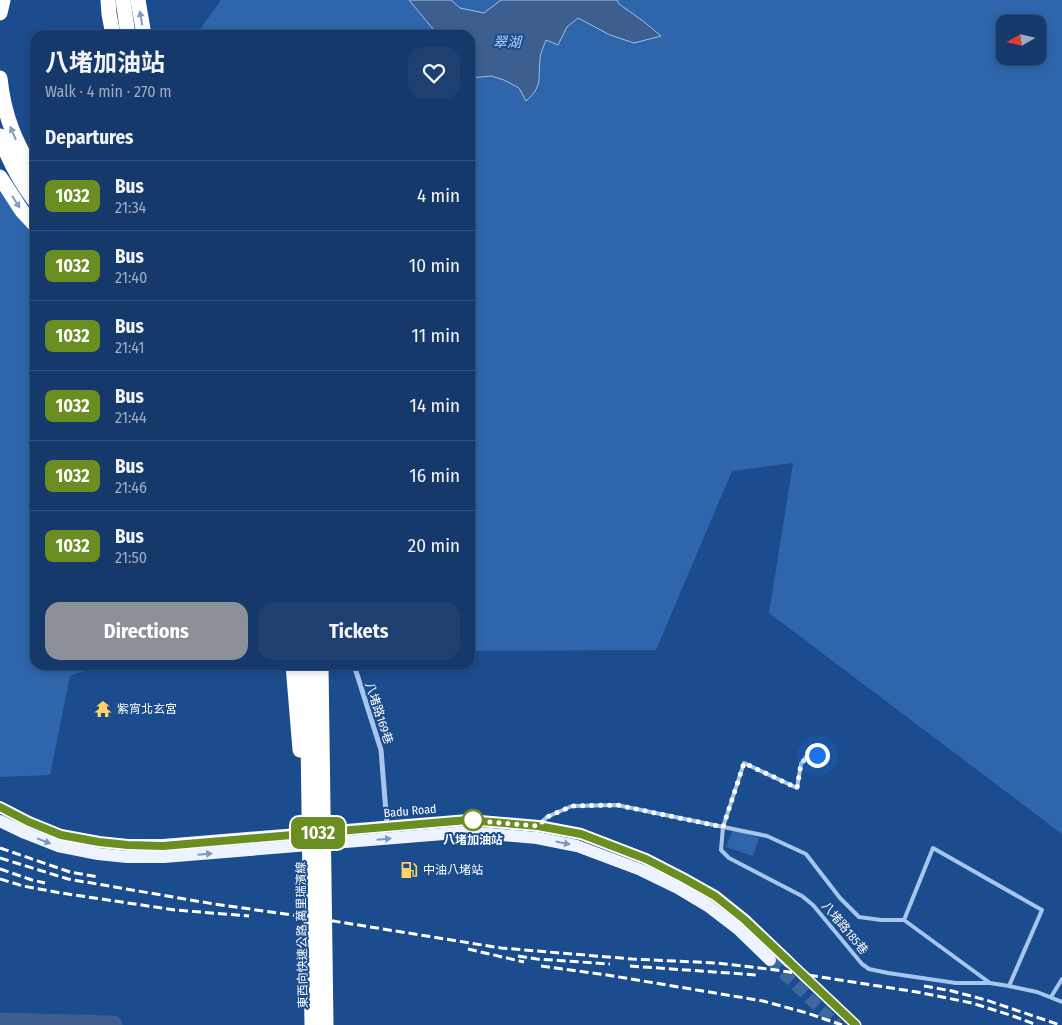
<!DOCTYPE html>
<meta charset="utf-8">
<style>
:root{--surface:#14396a;--page:#1d4070;--text:#f1f3f6;--muted:#9dacc1;--line:#33537e;--accent:#8c9099}
body{margin:0;font-family:"Fira Sans Condensed","Noto Sans TC",sans-serif;background:var(--page);color:var(--text);height:100vh;display:flex;flex-direction:column;font-size:19px;white-space:nowrap}
*{box-sizing:border-box;margin:0}
p{font-size:16px;color:var(--muted)}
.icon{flex:none;width:28px;height:28px;fill:none;stroke:currentColor;stroke-width:2;stroke-linecap:round;stroke-linejoin:round}
.map{position:relative;flex:1;overflow:hidden}
.side{position:absolute;left:30px;top:30px;width:445px;height:640px;display:flex;flex-direction:column;background:var(--surface);border-radius:15px;box-shadow:0 2px 8px #0003,0 0 0 1px var(--line)}
.side>*{flex:none}
.badge{padding:0 10px;border-radius:8px;font-size:18px;line-height:32px}
.needle{width:32px;rotate:261deg}
.tools{position:absolute;left:996px;top:15px;display:grid;gap:10px}
.tools a{display:grid;place-items:center;width:50px;height:50px;border-radius:10px;background:var(--surface);box-shadow:0 2px 8px #0003,0 0 0 1px var(--line);font-size:25px}
.you{position:absolute;width:25px;height:25px;margin:-12px;border:4px solid #fff;border-radius:50%;background:#1a73e8;box-shadow:0 0 0 8px #1a73e833}
.map>.badge{position:absolute;translate:-50% -50%;box-shadow:0 0 0 2px #fff}
h2{padding:0 15px;font-size:19px;line-height:45px}
.round{display:grid;place-items:center;flex:none;width:52px;height:52px;border-radius:15px;background:var(--page)}
.head{display:flex;align-items:center;justify-content:space-between;height:85px;padding:0 15px}
h1{font-size:24px;font-weight:700;line-height:38px}
.cta{display:flex;gap:10px;margin-top:auto;padding:10px 15px}
.cta a{flex:1;height:58px;border-radius:15px;background:var(--accent);color:#fff;font-size:20px;font-weight:700;line-height:58px;text-align:center}
.cta a+a{background:var(--page);color:var(--text)}
ul{padding:0;list-style:none}
li{display:flex;align-items:center;gap:15px;height:70px;padding:0 15px;border-top:1px solid var(--line)}
li div{flex:1}
li b{display:block;font-size:19px}
li em{font-style:normal}
li .badge{min-width:55px;font-weight:700;text-align:center}
.map>svg:first-child{display:block}
.green{fill:#2e65ab;fill-rule:evenodd}
.water{fill:#3c5f8f;stroke:#9ac1f0}
.lines{fill:none;stroke-linecap:round;stroke-linejoin:round}
.river{stroke:#3c5f8f;stroke-width:19}
.primary-tunnel{stroke:#3d679e;stroke-width:12;stroke-dasharray:12 6;stroke-linecap:butt}
.lane{stroke:#a7c6ee;stroke-width:4}
.street{stroke:#a7c6ee;stroke-width:5}
.primary{stroke:#eef4ff;stroke-width:12}
.highway{stroke:#fff;stroke-width:15}
.rail{stroke:#fff;stroke-width:3;stroke-dasharray:9 4;stroke-linecap:butt}
.highway-bridge{stroke:#fff;stroke-width:15}
.oneway{fill:#829dc0}
.oneway2{fill:#7a98c0}
.line-casing{stroke:#fff;stroke-width:11}
.line{stroke:#6b8e23;stroke-width:8}
.walk{stroke:#fff;stroke-width:5;stroke-dasharray:0 9}
.stop-dot{fill:#fff;stroke:#6b8e23;stroke-width:2.5}
.labels{text-anchor:middle;stroke-width:4;stroke-linejoin:round;paint-order:stroke}
.poi-label{font-size:12px;fill:#fff;stroke:#1b4c8d;text-anchor:start}
.street-label{font-size:12px;fill:#fff;stroke:#1b4c8d}
.stop-label{font-size:12px;font-weight:bold;fill:#fff;stroke:#1b4c8d}
.water-label{font-size:14px;font-style:italic;fill:#b3d1f5;stroke:#1b4c8d}
</style>
<div class="map">
<svg width="1062" height="1025" viewBox="0 0 1062 1025">
<rect width="100%" height="100%" fill="#1b4c8d"/>
<!-- green -->
<g class="green">
<path d="M221 0H1062V834L769 613 793 463 732 471 656 650 470 651V35H196ZM1005 24H1038V56H1005Z"/>
<polygon points="35,156 35,665 99,665 70,676 50,775 0,777 0,182"/>
<polygon points="733,829 759,838 753,856 726,847"/>
</g>
<!-- water -->
<path class="water" d="M409 0H451L460 8 484 13 501 0H617L619 4 643 21 661 36 634 43 610 35 578 18 567 27 558 45 546 40C544 46 540 53 540 60 538 79 543 86 526 101L519 88 504 80 491 76 470 78V35H448L444 29 438 35Z"/>
<g class="lines">
<!-- river -->
<polyline class="river" points="0,1022 113,1025"/>
<!-- primary-tunnel -->
<g class="primary-tunnel">
<polyline points="770,960 837,1025"/>
<polyline points="789,962 856,1025"/>
</g>
<!-- lane -->
<g class="lane">
<polyline points="817,755 806,757 801,764 797,788 744,763 723,827 721,850 729,858 802,896 813,905 862,964 869,969 888,973 956,983 990,983"/>
<polyline points="540,824 547,817 572,806 617,805 767,836 806,854 840,898 859,917 881,920 904,920 990,983 1009,986 1042,910 933,848 904,920"/>
<polyline points="1009,986 1037,992 1062,1002"/>
<polyline points="1051,997 1062,979"/>
</g>
<!-- street -->
<polyline class="street" points="354,665 381,750 387,825"/>
<!-- primary -->
<g class="primary">
<polyline points="0,807 29,822 61,835 99,842 128,845 163,845 468,820 539,826 581,834 646,859 683,878 715,896 745,920 789,962"/>
<polyline points="0,821 25,833 58,846 98,854 127,857 164,857 468,832 537,838 577,846 641,870 678,888 708,906 738,929 770,960"/>
</g>
<!-- highway -->
<g class="highway">
<polyline points="108,0 109,14 113,35"/>
<polyline points="123,0 128,35"/>
<polyline points="138,0 144,35"/>
<polyline points="0,13 3,0"/>
<path d="M0 78C4 118 16 142 35 176"/>
<path d="M0 136C8 159 20 181 35 201"/>
<polyline points="0,177 22,211 35,225"/>
<polyline points="293,665 300,750"/>
</g>
<!-- rail -->
<g class="rail">
<polyline points="0,848 70,872 98,877"/>
<polyline points="0,858 68,879 214,904 321,919 501,948 632,959 717,963 776,970 917,992 972,1003 1013,1016 1037,1025"/>
<polyline points="0,869 32,880 45,883"/>
<polyline points="0,879 23,886 61,893 175,910 249,916"/>
<polyline points="468,949 524,962"/>
<polyline points="518,956 537,959 610,964"/>
<polyline points="541,966 607,975 763,1001 807,1013 842,1025"/>
<polyline points="630,966 757,975"/>
<polyline points="924,986 952,991 986,1000 1060,1025"/>
</g>
<!-- highway-bridge -->
<g class="highway-bridge">
<polyline points="307,665 312,1025"/>
<polyline points="321,665 326,1025"/>
</g>
</g>
<!-- one-way arrows -->
<defs><path id="oneway-solid" d="M-6-.8H1V-3.2L6.5 0L1 3.2V.8H-6Z" transform="scale(1.25)"/></defs>
<g class="oneway">
<use href="#oneway-solid" transform="translate(141 18) rotate(-100)"/>
<use href="#oneway-solid" transform="translate(13 133) rotate(-113)"/>
<use href="#oneway-solid" transform="translate(16 202) rotate(57)"/>
</g>
<g class="oneway2">
<use href="#oneway-solid" transform="translate(384 839) rotate(-5)"/>
<use href="#oneway-solid" transform="translate(44 841) rotate(21)"/>
<use href="#oneway-solid" transform="translate(563 843) rotate(11)"/>
<use href="#oneway-solid" transform="translate(205 854) rotate(-5)"/>
</g>
<g class="lines">
<!-- line casing -->
<g class="line-casing">
<polyline id="line" points="0,807 29,822 61,835 99,842 128,845 163,846 468,820 538,826 581,834 646,859 683,878 715,896 745,920 856,1025"/>
</g>
<!-- line -->
<use href="#line" class="line"/>
<!-- walk -->
<polyline class="walk" points="473,820 468,820 538,826 547,817 572,806 617,805 723,827 744,763 797,788 801,764 806,758 817,755"/>
</g>
<!-- icons -->
<defs>
<g id="temple-bare" transform="scale(1.35)"><path d="M0-6L5-2H3V0L6.5 2.5H4V6H1.5V3h-3V6H-4V2.5H-6.5L-3 0V-2H-5Z" fill="#ffd464" stroke="#1b4c8d" stroke-width="2.5" paint-order="stroke"/></g>
<g id="fuel-bare" transform="scale(1.35)"><path d="M-5.5-6h7V0h2V4h1.3V-2.5L3-4.5l.8-.8L6-3V5H2.5V1h-1V6h-7ZM-4.2-4.7v3.2H.2V-4.7Z" fill="#ffd464" stroke="#1b4c8d" stroke-width="2.5" paint-order="stroke"/></g>
</defs>
<g fill-rule="evenodd">
<use href="#temple-bare" x="103" y="709"/>
<use href="#fuel-bare" x="409" y="870"/>
</g>
<!-- markers -->
<circle class="stop-dot" cx="473" cy="820" r="10"/>
<g class="labels">
<!-- poi labels -->
<g class="poi-label">
<text x="117" y="713">紫宵北玄宮</text>
<text x="423" y="874">中油八堵站</text>
</g>
<!-- street labels -->
<g class="street-label">
<text transform="translate(379 713) rotate(72)" y="4">八堵路169巷</text>
<text transform="translate(410 811) rotate(-5)" y="4">Badu Road</text>
<text transform="translate(845 928) rotate(50)" y="4">八堵路185巷</text>
<text transform="translate(302 935) rotate(-91)" y="4">東西向快速公路 萬里瑞濱線</text>
</g>
<!-- stop labels -->
<g class="stop-label">
<text x="473" y="844">八堵加油站</text>
</g>
<!-- water labels -->
<g class="water-label">
<text x="507" y="47">翠湖</text>
</g>
</g>
</svg>
<div class="tools">
<a><svg class="needle" viewBox="-14 -14 28 28"><path d="M0-13l5 13h-10z" fill="#e53935"/><path d="M0 13l5-13h-10z" fill="#9dacc1"/></svg></a>
</div>
<div class="you" style="left:817px;top:755px"></div>
<b class="badge" style="left:318px;top:833px;background:#6b8e23;color:#fff">1032</b>
<section class="side">
<div class="head"><div><h1>八堵加油站</h1><p>Walk · 4 min · 270 m</p></div><a class="round"><svg class="icon" aria-label="heart" viewBox="0 0 24 24"><path d="M12 20l-8-8c-3-5 5-10 8-4 3-6 11-1 8 4z"/></svg></a></div>
<h2>Departures</h2>
<ul>
<li><span class="badge" style="background:#6b8e23;color:#fff">1032</span><div><b>Bus</b><p>21:34</p></div><em>4 min</em></li>
<li><span class="badge" style="background:#6b8e23;color:#fff">1032</span><div><b>Bus</b><p>21:40</p></div><em>10 min</em></li>
<li><span class="badge" style="background:#6b8e23;color:#fff">1032</span><div><b>Bus</b><p>21:41</p></div><em>11 min</em></li>
<li><span class="badge" style="background:#6b8e23;color:#fff">1032</span><div><b>Bus</b><p>21:44</p></div><em>14 min</em></li>
<li><span class="badge" style="background:#6b8e23;color:#fff">1032</span><div><b>Bus</b><p>21:46</p></div><em>16 min</em></li>
<li><span class="badge" style="background:#6b8e23;color:#fff">1032</span><div><b>Bus</b><p>21:50</p></div><em>20 min</em></li>
</ul>
<div class="cta"><a>Directions</a><a>Tickets</a></div>
</section>
</div>
